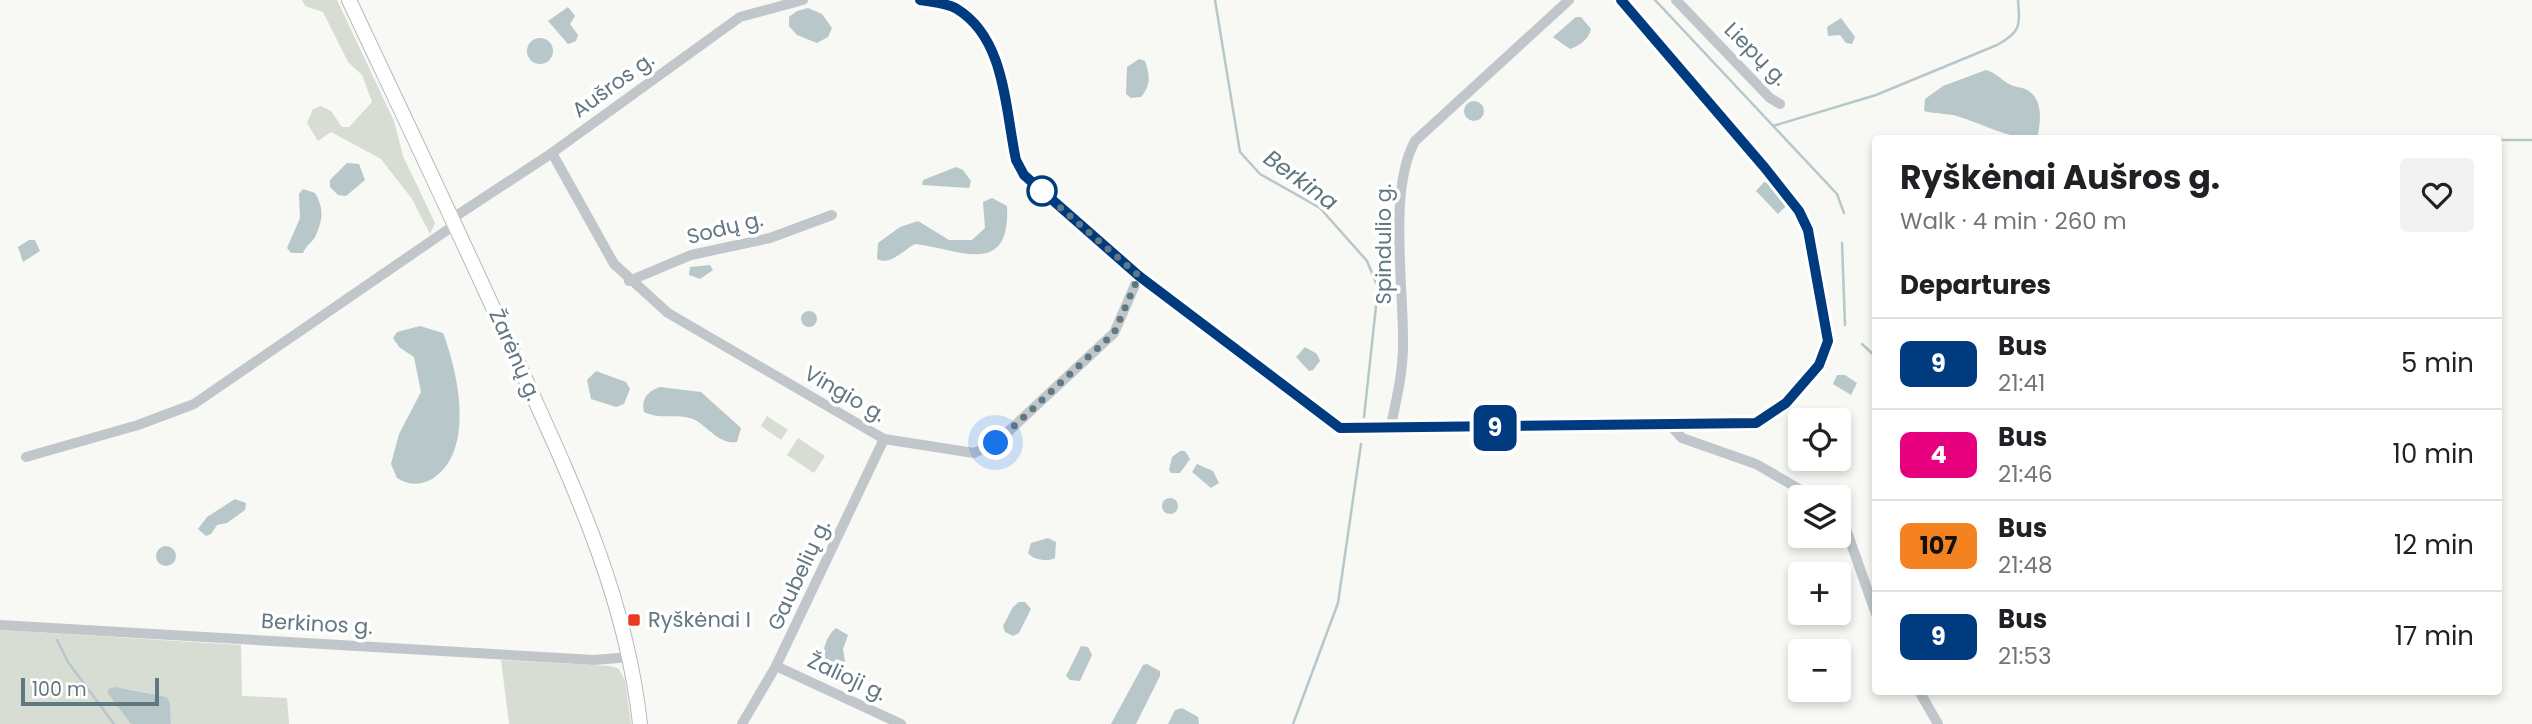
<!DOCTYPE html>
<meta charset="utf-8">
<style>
:root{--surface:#fff;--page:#f2f2f2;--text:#202124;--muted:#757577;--line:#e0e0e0}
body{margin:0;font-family:Poppins,sans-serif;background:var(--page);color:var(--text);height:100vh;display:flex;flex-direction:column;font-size:26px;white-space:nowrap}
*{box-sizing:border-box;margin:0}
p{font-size:23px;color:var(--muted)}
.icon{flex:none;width:38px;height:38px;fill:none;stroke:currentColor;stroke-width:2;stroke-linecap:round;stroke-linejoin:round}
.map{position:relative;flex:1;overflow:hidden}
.sheet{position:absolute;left:1872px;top:135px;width:630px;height:560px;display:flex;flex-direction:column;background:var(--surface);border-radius:7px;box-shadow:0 4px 10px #0003}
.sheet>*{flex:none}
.badge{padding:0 14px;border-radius:10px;font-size:24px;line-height:46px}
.controls{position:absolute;left:1788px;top:408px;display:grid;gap:14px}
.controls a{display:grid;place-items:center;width:63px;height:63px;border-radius:7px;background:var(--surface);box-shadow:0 4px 10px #0003;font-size:35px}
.scale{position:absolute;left:21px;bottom:18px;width:138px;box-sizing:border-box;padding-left:7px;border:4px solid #617781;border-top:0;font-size:19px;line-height:24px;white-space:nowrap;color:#617781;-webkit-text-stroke:5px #fff;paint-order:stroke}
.you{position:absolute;width:35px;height:35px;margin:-18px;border:5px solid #fff;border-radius:50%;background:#1a73e8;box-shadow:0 0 0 10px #1a73e833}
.map>.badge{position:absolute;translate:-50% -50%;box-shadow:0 0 0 4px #fff}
h2{padding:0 28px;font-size:26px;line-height:63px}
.round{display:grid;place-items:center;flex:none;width:74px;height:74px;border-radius:7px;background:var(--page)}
.head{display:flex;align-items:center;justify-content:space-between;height:119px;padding:0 28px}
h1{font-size:33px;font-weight:700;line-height:52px}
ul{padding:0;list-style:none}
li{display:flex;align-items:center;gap:21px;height:91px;padding:0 28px;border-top:2px solid var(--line)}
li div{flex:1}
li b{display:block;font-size:26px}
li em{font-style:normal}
li .badge{min-width:77px;font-weight:700;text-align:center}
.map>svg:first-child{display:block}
.green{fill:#d8ddd4}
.water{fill:#b7c7ca}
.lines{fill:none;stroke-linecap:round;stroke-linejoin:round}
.stream{stroke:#b7c7ca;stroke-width:2.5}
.secondary-casing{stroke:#b2babe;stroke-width:16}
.street{stroke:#c0c6c9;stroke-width:10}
.secondary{stroke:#fff;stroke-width:14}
.line-casing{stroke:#fff;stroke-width:16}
.line{stroke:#003b80;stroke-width:10}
.walk{stroke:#617781;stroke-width:7;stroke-dasharray:0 12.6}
.stop-dot{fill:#fff;stroke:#003b80;stroke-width:3.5}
.poi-dot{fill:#ec3b21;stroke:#fff;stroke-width:2.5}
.labels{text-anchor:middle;stroke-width:7;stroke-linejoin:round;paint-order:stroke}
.street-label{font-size:21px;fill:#617781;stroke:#fff}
.poi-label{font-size:21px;fill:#617781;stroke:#fff;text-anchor:start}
.water-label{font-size:23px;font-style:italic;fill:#5c777c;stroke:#fff}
</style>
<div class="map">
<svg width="2532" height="724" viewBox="0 0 2532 724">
<rect width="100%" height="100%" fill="#f8f8f5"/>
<!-- green -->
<g class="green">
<polygon points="302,0 337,0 394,121 403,156 435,223 430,234 412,199 381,159 331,132 318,141 307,123 313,109 321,106 331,111 342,127 349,127 372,102 362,75 348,62 323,12 305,6"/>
<polygon points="767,416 788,430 781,440 761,426"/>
<polygon points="798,438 825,456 814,473 787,455"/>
<polygon points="0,630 241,645 242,696 287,698 289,724 171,724 170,703 167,697 122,688 108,694 131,724 0,724"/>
<polygon points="501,660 611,666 619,669 625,680 631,724 509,724"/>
</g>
<!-- water -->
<g class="water">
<polygon points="568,7 575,16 570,24 578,35 576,41 568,44 548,21"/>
<polygon points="808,8 822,14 832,28 828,37 817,43 797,35 789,26 789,17 797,11"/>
<path d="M1576 17H1581L1591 29C1589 39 1579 46 1570 49L1553 37Z"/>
<polygon points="1841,18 1855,37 1852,44 1846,43 1840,35 1828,36 1827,27"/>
<circle cx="540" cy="51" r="13"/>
<path d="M1139 59 1145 61C1150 76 1151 85 1141 97L1131 98 1126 94 1127 67Z"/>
<path d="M1986 70C1997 73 2000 79 2009 84 2014 87 2020 87 2025 89 2044 97 2041 123 2037 138 2005 138 1986 125 1957 116 1946 113 1935 114 1924 111L1925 99 1943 86Z"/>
<circle cx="1474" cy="111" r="10"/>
<polygon points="347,163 359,164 365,180 346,196 338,195 330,187 330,180"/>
<polygon points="956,167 963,170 971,181 969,188 922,185 923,180"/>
<polygon points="1764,182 1769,182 1786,206 1778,214 1756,191"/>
<path d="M303 189 315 193C324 208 323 219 316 235 314 241 306 245 303 253H291L287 248 300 218 299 194Z"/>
<path d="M992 198 1007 206C1011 280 956 248 915 244 903 250 891 266 877 259L878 243 900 227 918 221 949 240H972L985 228 983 202Z"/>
<polygon points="29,240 35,240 40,251 23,262 18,247"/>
<polygon points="710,265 713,270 700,279 689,275 690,267"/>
<circle cx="809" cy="319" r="8"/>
<path d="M420 326 443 333C458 372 476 452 432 479 420 486 408 485 397 478L391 464 399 434 421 392 414 357 399 347 393 338 397 332Z"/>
<polygon points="1305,347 1317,354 1320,361 1313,370 1309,371 1296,357"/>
<polygon points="596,371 626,382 630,389 624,404 616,407 591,399 587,380"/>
<polygon points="1837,375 1845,375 1857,383 1851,395 1833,384"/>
<path d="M660 387 701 392 741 428 737 442C719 445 708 426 693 419 678 413 659 420 644 412 641 400 647 391 660 387Z"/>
<polygon points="1180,451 1185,451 1190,459 1180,473 1171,473 1169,470 1172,457"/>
<polygon points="1197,464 1213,471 1219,483 1211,488 1192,472"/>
<circle cx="1170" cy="506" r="8"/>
<polygon points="235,499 246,503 245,510 227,523 217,525 211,534 206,536 198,529 207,517"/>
<path d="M1048 538 1056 542 1055 558C1048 562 1033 560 1028 553L1031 543Z"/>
<circle cx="166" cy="556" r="10"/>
<polygon points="1019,602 1025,602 1031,609 1019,633 1013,636 1005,632 1003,626 1013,607"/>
<path d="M836 628 848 635 843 649 845 661 833 670 824 665C821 652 826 636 836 628Z"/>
<polygon points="1081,646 1088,647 1092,655 1080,681 1070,680 1066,676"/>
<polygon points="1147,664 1160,671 1160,676 1136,724 1111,724 1143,665"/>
<polygon points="116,687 167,697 170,703 171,724 131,724 108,694 108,689"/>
<polygon points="1182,708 1198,717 1199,724 1168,724 1175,710"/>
</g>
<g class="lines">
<!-- stream -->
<g class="stream">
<polyline points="1215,0 1240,152 1260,174 1320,208 1367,261 1378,288 1364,417"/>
<polyline points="1655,0 1837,194 1844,213"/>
<path d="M1773 126 1876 95 1997 45C2021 32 2020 26 2018 0"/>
<polyline points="2499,140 2532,140"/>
<polyline points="1842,243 1845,325"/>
<polyline points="1862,344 1876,357"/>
<polyline points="57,640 68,662 114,724"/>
<polyline points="1293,724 1338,603 1361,444"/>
</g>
<!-- secondary casing -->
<g class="secondary-casing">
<path id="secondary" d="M349 0C406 121 464 242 519 365 572 482 626 595 640 724"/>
</g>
<!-- street -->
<g class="street">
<path d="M920 0C931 2 948 3 957 9 1006 39 1005 110 1016 160L1024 175 1139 276 1340 428 1756 423 1786 403 1819 365 1828 341 1809 230 1799 210 1765 168 1621 0"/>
<polyline points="1676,0 1770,98 1780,104"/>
<polyline points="552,153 614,264 668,313 884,439 974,453 996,443 1114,333 1139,276"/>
<polyline points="453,218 549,155 740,17 803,0"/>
<polyline points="629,281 691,255 770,238 832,215"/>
<polyline points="1671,426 1682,438 1756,464 1813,497"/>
<path d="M1390 430C1396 401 1403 374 1403 345 1404 287 1388 189 1415 141L1569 0"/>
<polyline points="26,457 138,425 194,404 456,224"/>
<polyline points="1839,519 1847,532 1876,614"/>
<polyline points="0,625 594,660 631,657"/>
<polyline points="776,666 901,724"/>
<polyline points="1919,691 1938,724"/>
<polyline points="742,724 776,666 884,439"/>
</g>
<!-- secondary -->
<use href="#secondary" class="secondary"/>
</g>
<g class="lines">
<!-- line casing -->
<g class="line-casing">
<path id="line" d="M920 0C931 2 948 3 957 9 1006 39 1005 110 1016 160L1024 175 1139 276 1340 428 1756 423 1786 403 1819 365 1828 341 1808 230 1799 211 1765 168 1621 0"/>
</g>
<!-- line -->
<use href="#line" class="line"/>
<!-- walk -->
<polyline class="walk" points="996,443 1114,333 1139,276 1038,188 1042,191"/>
</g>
<!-- markers -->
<circle class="stop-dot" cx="1042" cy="191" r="14"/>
<rect class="poi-dot" x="627" y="613" width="14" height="14" rx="3.5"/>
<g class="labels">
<!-- street labels -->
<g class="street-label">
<text transform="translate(1756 54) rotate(45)" y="7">Liepų g.</text>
<text transform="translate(613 85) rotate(-36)" y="7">Aušros g.</text>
<text transform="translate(725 228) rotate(-14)" y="7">Sodų g.</text>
<text transform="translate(1384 244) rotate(-90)" y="7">Spindulio g.</text>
<text transform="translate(515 355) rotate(66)" y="7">Žarėnų g.</text>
<text transform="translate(845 394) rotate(30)" y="7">Vingio g.</text>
<text transform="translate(799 575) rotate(-65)" y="7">Gaubelių g.</text>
<text transform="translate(317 624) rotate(3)" y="7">Berkinos g.</text>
<text transform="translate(847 677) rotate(25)" y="7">Žalioji g.</text>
</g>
<!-- poi labels -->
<g class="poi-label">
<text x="648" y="627">Ryškėnai I</text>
</g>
<!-- water labels -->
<g class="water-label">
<text transform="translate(1301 180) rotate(36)" y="8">Berkina</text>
</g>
</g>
</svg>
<div class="controls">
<a><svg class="icon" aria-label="locate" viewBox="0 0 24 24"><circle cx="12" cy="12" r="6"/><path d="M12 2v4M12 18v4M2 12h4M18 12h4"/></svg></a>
<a><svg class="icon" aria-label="layers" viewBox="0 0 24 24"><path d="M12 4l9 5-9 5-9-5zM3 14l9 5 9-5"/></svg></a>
<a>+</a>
<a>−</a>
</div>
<div class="scale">100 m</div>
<div class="you" style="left:996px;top:443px"></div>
<b class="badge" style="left:1495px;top:428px;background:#003b80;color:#fff">9</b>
<section class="sheet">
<div class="head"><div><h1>Ryškėnai Aušros g.</h1><p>Walk · 4 min · 260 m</p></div><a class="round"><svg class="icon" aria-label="heart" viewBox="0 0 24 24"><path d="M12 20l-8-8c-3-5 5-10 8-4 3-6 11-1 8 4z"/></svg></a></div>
<h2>Departures</h2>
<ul>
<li><span class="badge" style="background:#003b80;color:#fff">9</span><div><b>Bus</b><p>21:41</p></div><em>5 min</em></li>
<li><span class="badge" style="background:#e6007e;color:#fff">4</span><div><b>Bus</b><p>21:46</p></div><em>10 min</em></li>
<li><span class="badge" style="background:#f58220;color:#111">107</span><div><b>Bus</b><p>21:48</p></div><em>12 min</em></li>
<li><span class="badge" style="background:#003b80;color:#fff">9</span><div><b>Bus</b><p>21:53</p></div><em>17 min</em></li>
</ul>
</section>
</div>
